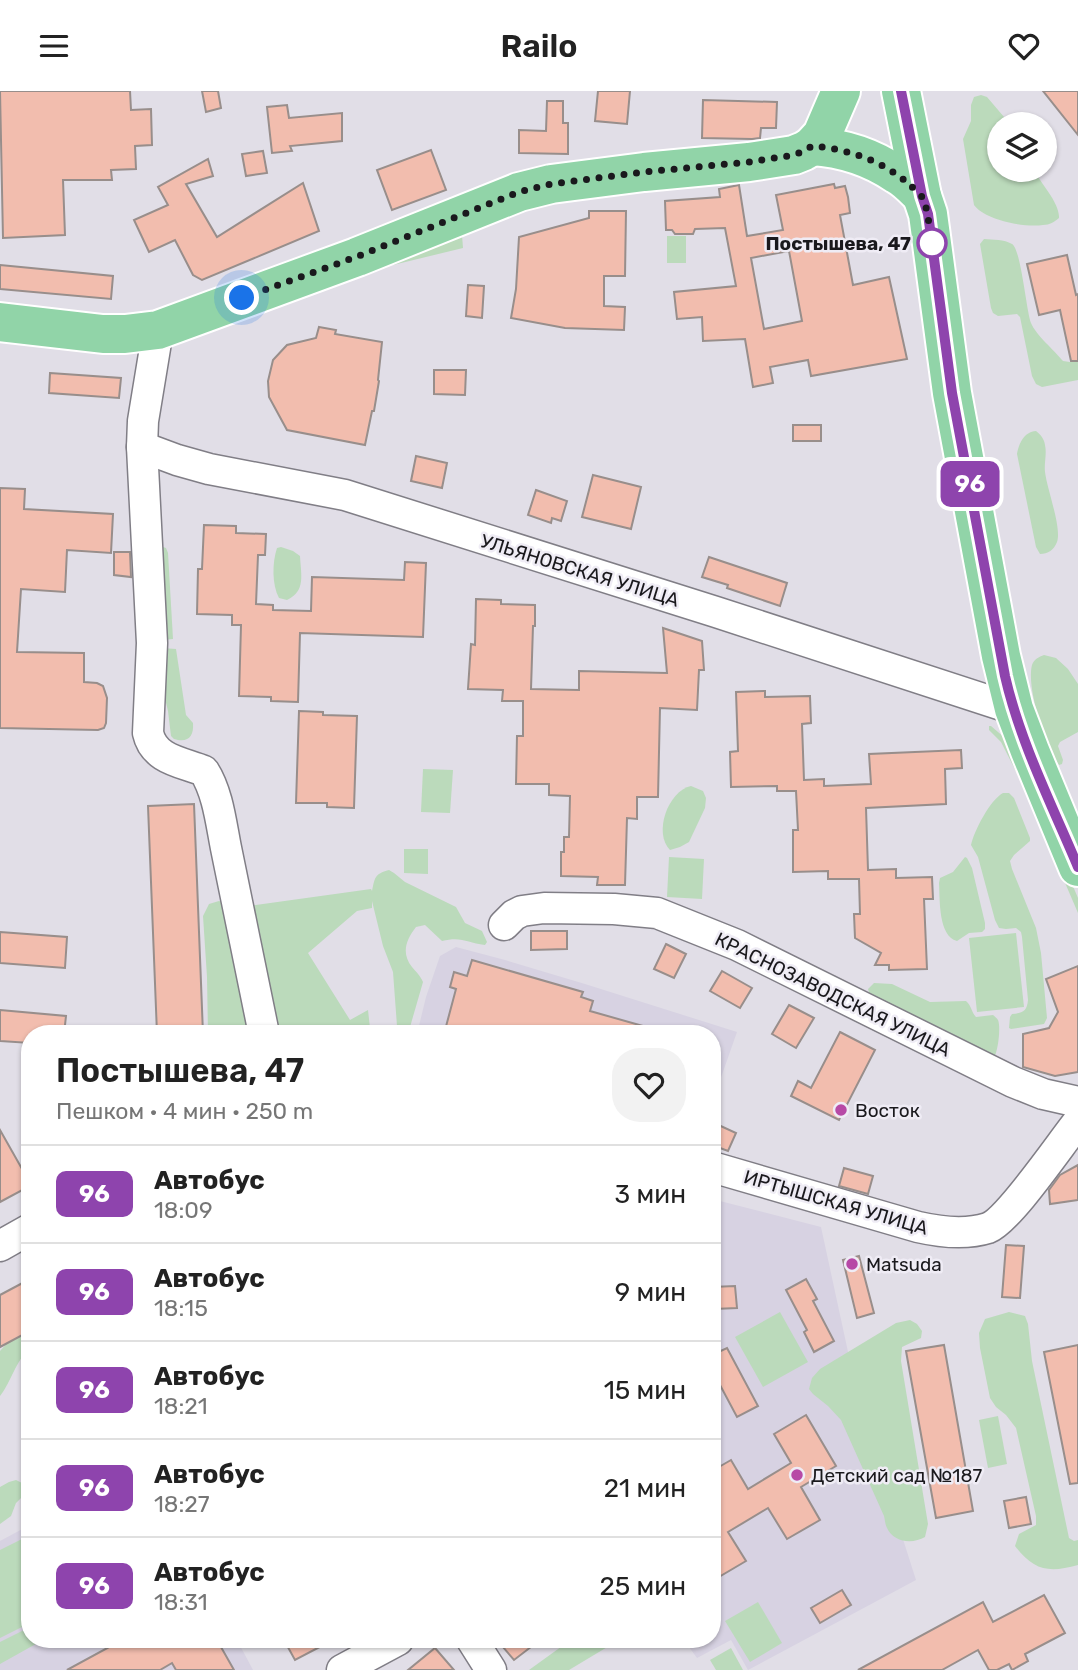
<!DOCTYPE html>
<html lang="ru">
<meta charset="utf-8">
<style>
:root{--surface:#fff;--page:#f2f2f2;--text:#222;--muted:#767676;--line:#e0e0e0}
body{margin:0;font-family:Rubik,sans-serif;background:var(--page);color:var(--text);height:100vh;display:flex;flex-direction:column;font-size:26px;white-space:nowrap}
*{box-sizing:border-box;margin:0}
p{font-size:23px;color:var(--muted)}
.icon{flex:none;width:38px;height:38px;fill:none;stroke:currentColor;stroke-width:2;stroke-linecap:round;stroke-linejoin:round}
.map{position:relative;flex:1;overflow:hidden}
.sheet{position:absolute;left:21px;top:934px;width:700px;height:623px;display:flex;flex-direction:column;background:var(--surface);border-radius:28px;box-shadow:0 2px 5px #0004}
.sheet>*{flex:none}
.badge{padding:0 14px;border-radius:10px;font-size:24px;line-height:46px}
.tools{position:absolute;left:987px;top:21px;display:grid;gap:14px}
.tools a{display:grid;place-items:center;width:70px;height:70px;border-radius:50%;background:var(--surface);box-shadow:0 2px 5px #0004;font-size:35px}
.you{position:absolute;width:35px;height:35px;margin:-18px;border:5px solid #fff;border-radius:50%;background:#1a73e8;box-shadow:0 0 0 10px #1a73e833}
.map>.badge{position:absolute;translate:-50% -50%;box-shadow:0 0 0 4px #fff}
.round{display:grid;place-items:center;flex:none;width:74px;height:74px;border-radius:28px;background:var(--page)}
.overview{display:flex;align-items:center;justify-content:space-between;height:119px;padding:0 35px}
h1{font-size:33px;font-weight:600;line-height:52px}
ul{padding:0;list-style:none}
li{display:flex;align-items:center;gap:21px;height:98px;padding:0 35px;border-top:2px solid var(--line)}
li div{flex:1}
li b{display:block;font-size:26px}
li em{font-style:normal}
li .badge{min-width:77px;font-weight:700;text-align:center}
header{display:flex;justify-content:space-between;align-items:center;height:91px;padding:0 35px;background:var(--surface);font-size:32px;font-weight:600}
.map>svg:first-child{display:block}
.built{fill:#d7d2e2}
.green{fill:#bbdabb;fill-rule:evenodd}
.building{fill:#f2bdae;stroke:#988e8b;stroke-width:2;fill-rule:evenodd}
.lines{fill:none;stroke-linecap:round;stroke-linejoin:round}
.minor-casing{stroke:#807e86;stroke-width:33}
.major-casing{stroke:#fff;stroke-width:42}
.minor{stroke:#fff;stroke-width:30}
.major{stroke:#91d4a8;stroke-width:38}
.line-casing{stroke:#fff;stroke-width:16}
.line{stroke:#8e44ad;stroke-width:10}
.walk{stroke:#1a191d;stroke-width:7;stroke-dasharray:0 12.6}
.stop-dot{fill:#fff;stroke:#8e44ad;stroke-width:3.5}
.poi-dot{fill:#b749a6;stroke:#efecf5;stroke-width:2.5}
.labels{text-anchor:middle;stroke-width:5;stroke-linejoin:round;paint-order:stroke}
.stop-label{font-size:19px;font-weight:bold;fill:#1a191d;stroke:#efecf5;text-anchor:end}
.street-label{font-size:19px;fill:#1a191d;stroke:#efecf5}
.poi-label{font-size:19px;fill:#1a191d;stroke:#efecf5;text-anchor:start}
</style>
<header><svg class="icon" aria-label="menu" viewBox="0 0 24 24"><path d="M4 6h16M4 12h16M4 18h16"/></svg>Railo<svg class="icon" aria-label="heart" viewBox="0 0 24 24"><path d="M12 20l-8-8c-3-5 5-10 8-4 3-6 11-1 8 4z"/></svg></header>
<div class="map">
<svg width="1078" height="1579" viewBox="0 0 1078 1579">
<rect width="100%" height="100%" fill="#e1dee7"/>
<!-- built -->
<g class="built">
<polygon points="456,856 505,869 585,893 737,941 712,1012 712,943 417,943 426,906 440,865"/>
<polygon points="712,1108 821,1136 858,1307 916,1489 748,1579 731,1549 697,1567 684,1549 712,1549"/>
<polygon points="30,1434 30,1549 237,1549 253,1579 0,1579 0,1450"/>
</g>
<!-- green -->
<g class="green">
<path d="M981 4 987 6 1010 33H999V79H1034C1041 93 1060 112 1059 127 1054 131 1050 134 1043 134 1025 137 985 129 974 114L963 48 971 30V14L974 6Z"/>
<polygon points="462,144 463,157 393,174 391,169"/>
<rect x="667" y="145" width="19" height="27"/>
<path d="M984 148C993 149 1004 148 1012 153 1021 158 1026 218 1031 232 1036 244 1054 259 1063 270L1070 271 1078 270V289L1042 296 1036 293 1032 285 1020 226 1017 223 998 225 993 222 991 217 980 153Z"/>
<path d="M1036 340C1041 344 1044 348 1045 354 1047 363 1044 372 1045 381 1047 398 1062 437 1057 451 1054 459 1048 463 1040 463L1036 456 1017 363C1019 352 1024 341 1036 340Z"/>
<polygon points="163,456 166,457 168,462 173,548 163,549 161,457"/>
<path d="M281 456 293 460 300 465C301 484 306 500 287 509L279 507C272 494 272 472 277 457Z"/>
<path d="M162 557 176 558 186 624 193 632C194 646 188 652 174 648L171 645 168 620 162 595Z"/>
<path d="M1044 564 1056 567 1068 578 1078 593V641L1060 651 1058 655 1063 669 1062 673 1059 674C1046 654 1026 598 1032 574 1034 568 1039 566 1044 564Z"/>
<polygon points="989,635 991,635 1005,647 1029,692 1078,807 1078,822 1023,694 1001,651 989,639"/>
<polygon points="423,678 453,679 450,722 421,721"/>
<path d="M691 695 703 700 706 707 705 717 689 751 680 756 670 759C653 742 668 700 691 695Z"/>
<path d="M1003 702H1009L1014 707 1030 747V750L1014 764 1010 770 1012 778 1036 837 1041 862 1047 927 1044 933 1011 938 1009 937 1010 926 1012 923C1023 922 1027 920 1028 909L1022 846 1021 841 1016 837 1006 838 999 837 995 829 978 766 971 754C974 740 990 709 1003 702Z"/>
<polygon points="404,758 428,758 428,783 404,782"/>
<polygon points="669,766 704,768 702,808 667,806"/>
<path d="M965 766 967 767 972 777 985 832V838L982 841 969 842 957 850C938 845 940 808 939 792L940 787 953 781Z"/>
<path d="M389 779 394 782 405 791 456 816 465 832 482 840 487 851 485 854C467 852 462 845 442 850L425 834 416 836C406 849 401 862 412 876 416 881 420 884 423 891L408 943H279L249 815 371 798 372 800C375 787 374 783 389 779ZM372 810 383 855 393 881 397 935 370 937 368 919 350 929 308 862 357 820 372 817Z"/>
<polygon points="219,810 223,811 253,943 208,943 207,886 203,825 209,813"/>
<polygon points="1016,842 1024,916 977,921 969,847"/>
<path d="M874 892 892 893 930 911 966 910C972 915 971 921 976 926L993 924C995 926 997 927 998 929 1001 936 998 960 994 967L870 905 868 898Z"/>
<polygon points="780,1221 808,1271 763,1296 735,1246"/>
<path d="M1009 1221 1025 1225 1028 1233 1032 1270 1069 1447 1074 1450 1078 1449V1474C1049 1482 1034 1480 1015 1455L1019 1443 1036 1434V1425L1016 1337 1006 1324 996 1316 990 1307 980 1257 979 1242 985 1228Z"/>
<path d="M910 1229 917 1233 922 1240 921 1247 902 1256 901 1270 928 1433 925 1446C913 1453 894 1452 887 1437 885 1433 885 1429 884 1425L841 1329 828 1315 813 1303 809 1298 812 1287 820 1278 896 1232Z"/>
<path d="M30 1239V1258C15 1270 12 1290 0 1305V1260L9 1250Z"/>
<polygon points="998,1325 1007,1373 988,1377 979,1329"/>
<polygon points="16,1389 24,1393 27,1401 16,1412 11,1425 0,1433 0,1396 9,1391"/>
<polygon points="30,1444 30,1532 0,1547 0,1459"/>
<polygon points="758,1511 782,1552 750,1571 725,1530"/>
<polygon points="30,1536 30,1549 43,1549 0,1573 0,1551"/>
<polygon points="565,1549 619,1549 569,1579 529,1579 565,1553"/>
<polygon points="731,1557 743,1579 716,1579 710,1569"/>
</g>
<!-- building -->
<g class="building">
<polygon points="0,0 130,0 131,19 151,18 152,54 135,55 136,78 111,79 112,89 63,89 65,144 3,147"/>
<polygon points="202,0 218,0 221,17 206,21"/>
<polygon points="598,0 630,0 627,33 595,30"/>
<polygon points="1043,0 1078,0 1078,44"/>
<polygon points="703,9 777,11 776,37 761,37 760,47 752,48 702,47"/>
<polygon points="547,10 563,10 563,32 568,32 568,63 519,62 519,39 546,40"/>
<polygon points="287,14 289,27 342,22 342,50 290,55 292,60 272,62 267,16"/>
<polygon points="431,59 446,99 392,119 377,79"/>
<polygon points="263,60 267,82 246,85 242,63"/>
<polygon points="208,68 213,85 186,93 217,146 303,92 319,140 202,189 193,184 175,149 149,161 134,129 168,114 158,96"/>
<path d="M834 93 835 97 845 95 848 106 850 122 840 124 853 194 889 186 907 268 811 285 808 269 770 276 773 292 753 296 745 248 703 250 702 226 677 228 674 201 736 195 725 137 695 138 693 143H675L672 139H666L665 110 720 106 719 98 739 94 747 145 783 139 776 104ZM789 160 802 230 764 238 751 167Z"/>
<polygon points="589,120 626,120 625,185 604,185 604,215 625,216 624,239 565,237 511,227 516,198 519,146 589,127"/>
<polygon points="1067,164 1076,204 1078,203 1078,270 1071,270 1060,219 1039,224 1027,173"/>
<polygon points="0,174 113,185 111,208 0,198"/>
<polygon points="468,194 484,195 482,227 466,225"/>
<polygon points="319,236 336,239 335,243 382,251 378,289 379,290 374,320 372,320 365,354 287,339 269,306 268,290 273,269 287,254 316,247"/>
<polygon points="434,279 466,279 465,304 434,303"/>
<polygon points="50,282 121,287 119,307 49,302"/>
<rect x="793" y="334" width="28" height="16"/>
<polygon points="416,365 447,372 442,397 411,390"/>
<polygon points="593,384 641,396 631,438 582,426"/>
<polygon points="0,397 25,398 24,418 113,423 111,462 67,459 65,501 21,498 17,561 84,562 84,591 97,592 103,595 107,607 106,632 104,637 98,639 0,637"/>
<polygon points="536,399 567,410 561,430 552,427 551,432 528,424"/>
<polygon points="204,434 236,435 236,442 266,443 265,464 258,464 256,513 273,514 273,519 311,520 312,486 404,489 405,471 426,472 423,546 300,542 298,611 271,610 271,606 239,605 241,534 232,534 232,524 197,523 198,478 202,478"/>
<polygon points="114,461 130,461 131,486 114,484"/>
<polygon points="709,466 787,492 780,515 727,497 728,494 702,486"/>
<polygon points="476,508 501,509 501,513 535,514 535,535 533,535 531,598 579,599 579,580 667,582 663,537 702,550 704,579 699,579 697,619 660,617 658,706 637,706 637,728 627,727 625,794 597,794 598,786 561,785 561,761 564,761 564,746 569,746 570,705 549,704 549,693 516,693 517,645 523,645 523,610 502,610 503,599 468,598 471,553 475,554"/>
<polygon points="765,600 765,606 810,605 811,632 802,633 804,689 824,688 824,695 871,693 869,663 961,659 962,677 945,678 946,713 866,717 868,779 896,778 896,787 932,786 933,808 924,808 927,878 889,879 889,874 875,874 881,862 855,847 854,823 860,823 859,788 828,788 828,780 793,781 793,739 798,739 796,700 777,700 777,695 731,696 730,661 738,660 736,601"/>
<polygon points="299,620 323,621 323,624 357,625 354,717 327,716 327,712 296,712"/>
<polygon points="194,713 203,943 157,943 148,715"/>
<polygon points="531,840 567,840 567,858 531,859"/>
<polygon points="0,841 67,846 65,877 0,872"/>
<polygon points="666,853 686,863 674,887 654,878"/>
<polygon points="472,869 583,901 581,906 593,910 590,920 657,939 656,943 612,943 590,937 589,943 444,943 456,898 450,896 454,881 467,885"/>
<polygon points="1078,875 1078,981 1055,985 1023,976 1023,943 1049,937 1058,921 1046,888"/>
<polygon points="722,880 752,897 740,917 710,900"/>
<polygon points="789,914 814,927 796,957 772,943"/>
<polygon points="0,919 66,925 64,943 30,943 30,952 0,950"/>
<polygon points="840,941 875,959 839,1029 791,1005 798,990 811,997"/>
<polygon points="712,1031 736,1042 728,1060 712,1054"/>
<polygon points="0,1039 30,1092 30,1095 0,1111"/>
<polygon points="1078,1074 1078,1109 1050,1113 1049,1099 1060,1084"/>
<polygon points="844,1077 873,1085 868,1103 839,1095"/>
<polygon points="1006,1154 1024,1155 1020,1207 1002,1206"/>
<polygon points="859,1165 874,1222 857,1227 843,1169"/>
<polygon points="30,1188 30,1240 0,1256 0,1204"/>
<polygon points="806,1188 817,1208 813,1210 834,1250 814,1261 804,1241 807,1239 786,1199"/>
<polygon points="735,1195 737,1217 714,1218 712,1196"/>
<polygon points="944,1254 973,1420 936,1427 906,1260"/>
<polygon points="1078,1254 1078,1392 1070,1393 1044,1261"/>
<polygon points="727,1257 758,1315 737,1326 712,1279 712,1264"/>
<polygon points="806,1324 836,1375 801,1396 820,1429 787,1448 768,1417 728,1441 746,1470 712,1490 712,1380 731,1369 748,1398 791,1372 774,1343"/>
<polygon points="1026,1406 1031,1433 1009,1437 1004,1410"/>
<polygon points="842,1499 851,1514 820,1532 811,1517"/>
<polygon points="1044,1504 1065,1542 1025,1563 1028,1570 1012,1579 1009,1573 997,1579 989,1579 978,1559 942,1579 858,1579 983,1511 993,1531"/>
<polygon points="122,1549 217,1549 234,1579 176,1579 172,1572 160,1579 67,1579"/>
<polygon points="284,1549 333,1549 295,1569"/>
<polygon points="497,1549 540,1549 514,1569"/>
<polygon points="435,1557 454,1579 408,1579"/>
</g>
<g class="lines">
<!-- minor casing -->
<g class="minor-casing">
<g id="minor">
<path d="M158 239 143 330 142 356 152 552 148 642C154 669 182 671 204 680 218 702 221 732 226 757 239 819 251 881 264 943"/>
<polyline points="142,356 177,369 209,378 345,404 716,521 1014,618"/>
<polyline points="504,834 514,824 522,820 544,817 614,818 657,822 737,854 1013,991 1043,1003 1078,1011"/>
<path d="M712 1076 918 1136C940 1141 966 1144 988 1137 1009 1129 1061 1052 1078 1031"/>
<polyline points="0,1155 30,1138"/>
<polyline points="472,1549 491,1579"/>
<polyline points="342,1579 398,1549"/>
</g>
</g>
<!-- major casing -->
<g class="major-casing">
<g id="major">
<polyline points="901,0 922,105 928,123 952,302 1001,565 1014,618 1030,660 1078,776"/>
<path d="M812 55C842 57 871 66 896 83 906 88 914 97 922 105"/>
<polyline points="0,231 103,243 125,243 158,239 357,166 519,101 551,93 644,81 749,71 794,64 804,60 812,55 822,44 841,0"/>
</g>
</g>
<!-- minor -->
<use href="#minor" class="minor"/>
<!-- major -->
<use href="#major" class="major"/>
</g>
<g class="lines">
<!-- line casing -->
<g class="line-casing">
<path id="line" d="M901 0 922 105 928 123 952 302 1005 585C1020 651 1052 714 1078 776"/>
</g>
<!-- line -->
<use href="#line" class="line"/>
<!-- walk -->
<path class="walk" d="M242 207 356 166 519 101 551 93 644 81 749 71 794 64 804 60 812 55C848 58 884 70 911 95 914 98 920 102 922 106 929 119 929 140 932 152"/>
</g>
<!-- markers -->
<circle class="stop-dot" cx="932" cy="152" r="14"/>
<g class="poi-dot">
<circle cx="841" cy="1019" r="7"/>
<circle cx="852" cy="1173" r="7"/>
<circle cx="797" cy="1384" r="7"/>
</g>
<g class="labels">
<!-- stop labels -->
<g class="stop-label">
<text x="911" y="159">Постышева, 47</text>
</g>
<!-- street labels -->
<g class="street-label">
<text transform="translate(580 479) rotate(17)" y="7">УЛЬЯНОВСКАЯ УЛИЦА</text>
<text transform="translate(833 903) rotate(26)" y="7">КРАСНОЗАВОДСКАЯ УЛИЦА</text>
<text transform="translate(836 1111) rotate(16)" y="7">ИРТЫШСКАЯ УЛИЦА</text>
</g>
<!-- poi labels -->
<g class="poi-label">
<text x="855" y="1026">Восток</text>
<text x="866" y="1180">Matsuda</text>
<text x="811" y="1391">Детский сад №187</text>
</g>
</g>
</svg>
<div class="tools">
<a><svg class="icon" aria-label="layers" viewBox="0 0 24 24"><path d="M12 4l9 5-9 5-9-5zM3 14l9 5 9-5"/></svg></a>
</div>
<div class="you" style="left:242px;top:207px"></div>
<b class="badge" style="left:970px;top:393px;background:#8e44ad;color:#fff">96</b>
<section class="sheet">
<div class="overview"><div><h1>Постышева, 47</h1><p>Пешком · 4 мин · 250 m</p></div><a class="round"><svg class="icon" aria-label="heart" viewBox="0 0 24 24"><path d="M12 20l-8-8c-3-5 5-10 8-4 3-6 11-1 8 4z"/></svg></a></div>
<ul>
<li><span class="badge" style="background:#8e44ad;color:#fff">96</span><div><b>Автобус</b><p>18:09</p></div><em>3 мин</em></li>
<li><span class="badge" style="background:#8e44ad;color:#fff">96</span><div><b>Автобус</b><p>18:15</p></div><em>9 мин</em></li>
<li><span class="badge" style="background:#8e44ad;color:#fff">96</span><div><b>Автобус</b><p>18:21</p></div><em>15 мин</em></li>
<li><span class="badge" style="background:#8e44ad;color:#fff">96</span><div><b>Автобус</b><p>18:27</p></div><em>21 мин</em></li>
<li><span class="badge" style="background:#8e44ad;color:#fff">96</span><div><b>Автобус</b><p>18:31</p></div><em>25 мин</em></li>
</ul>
</section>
</div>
